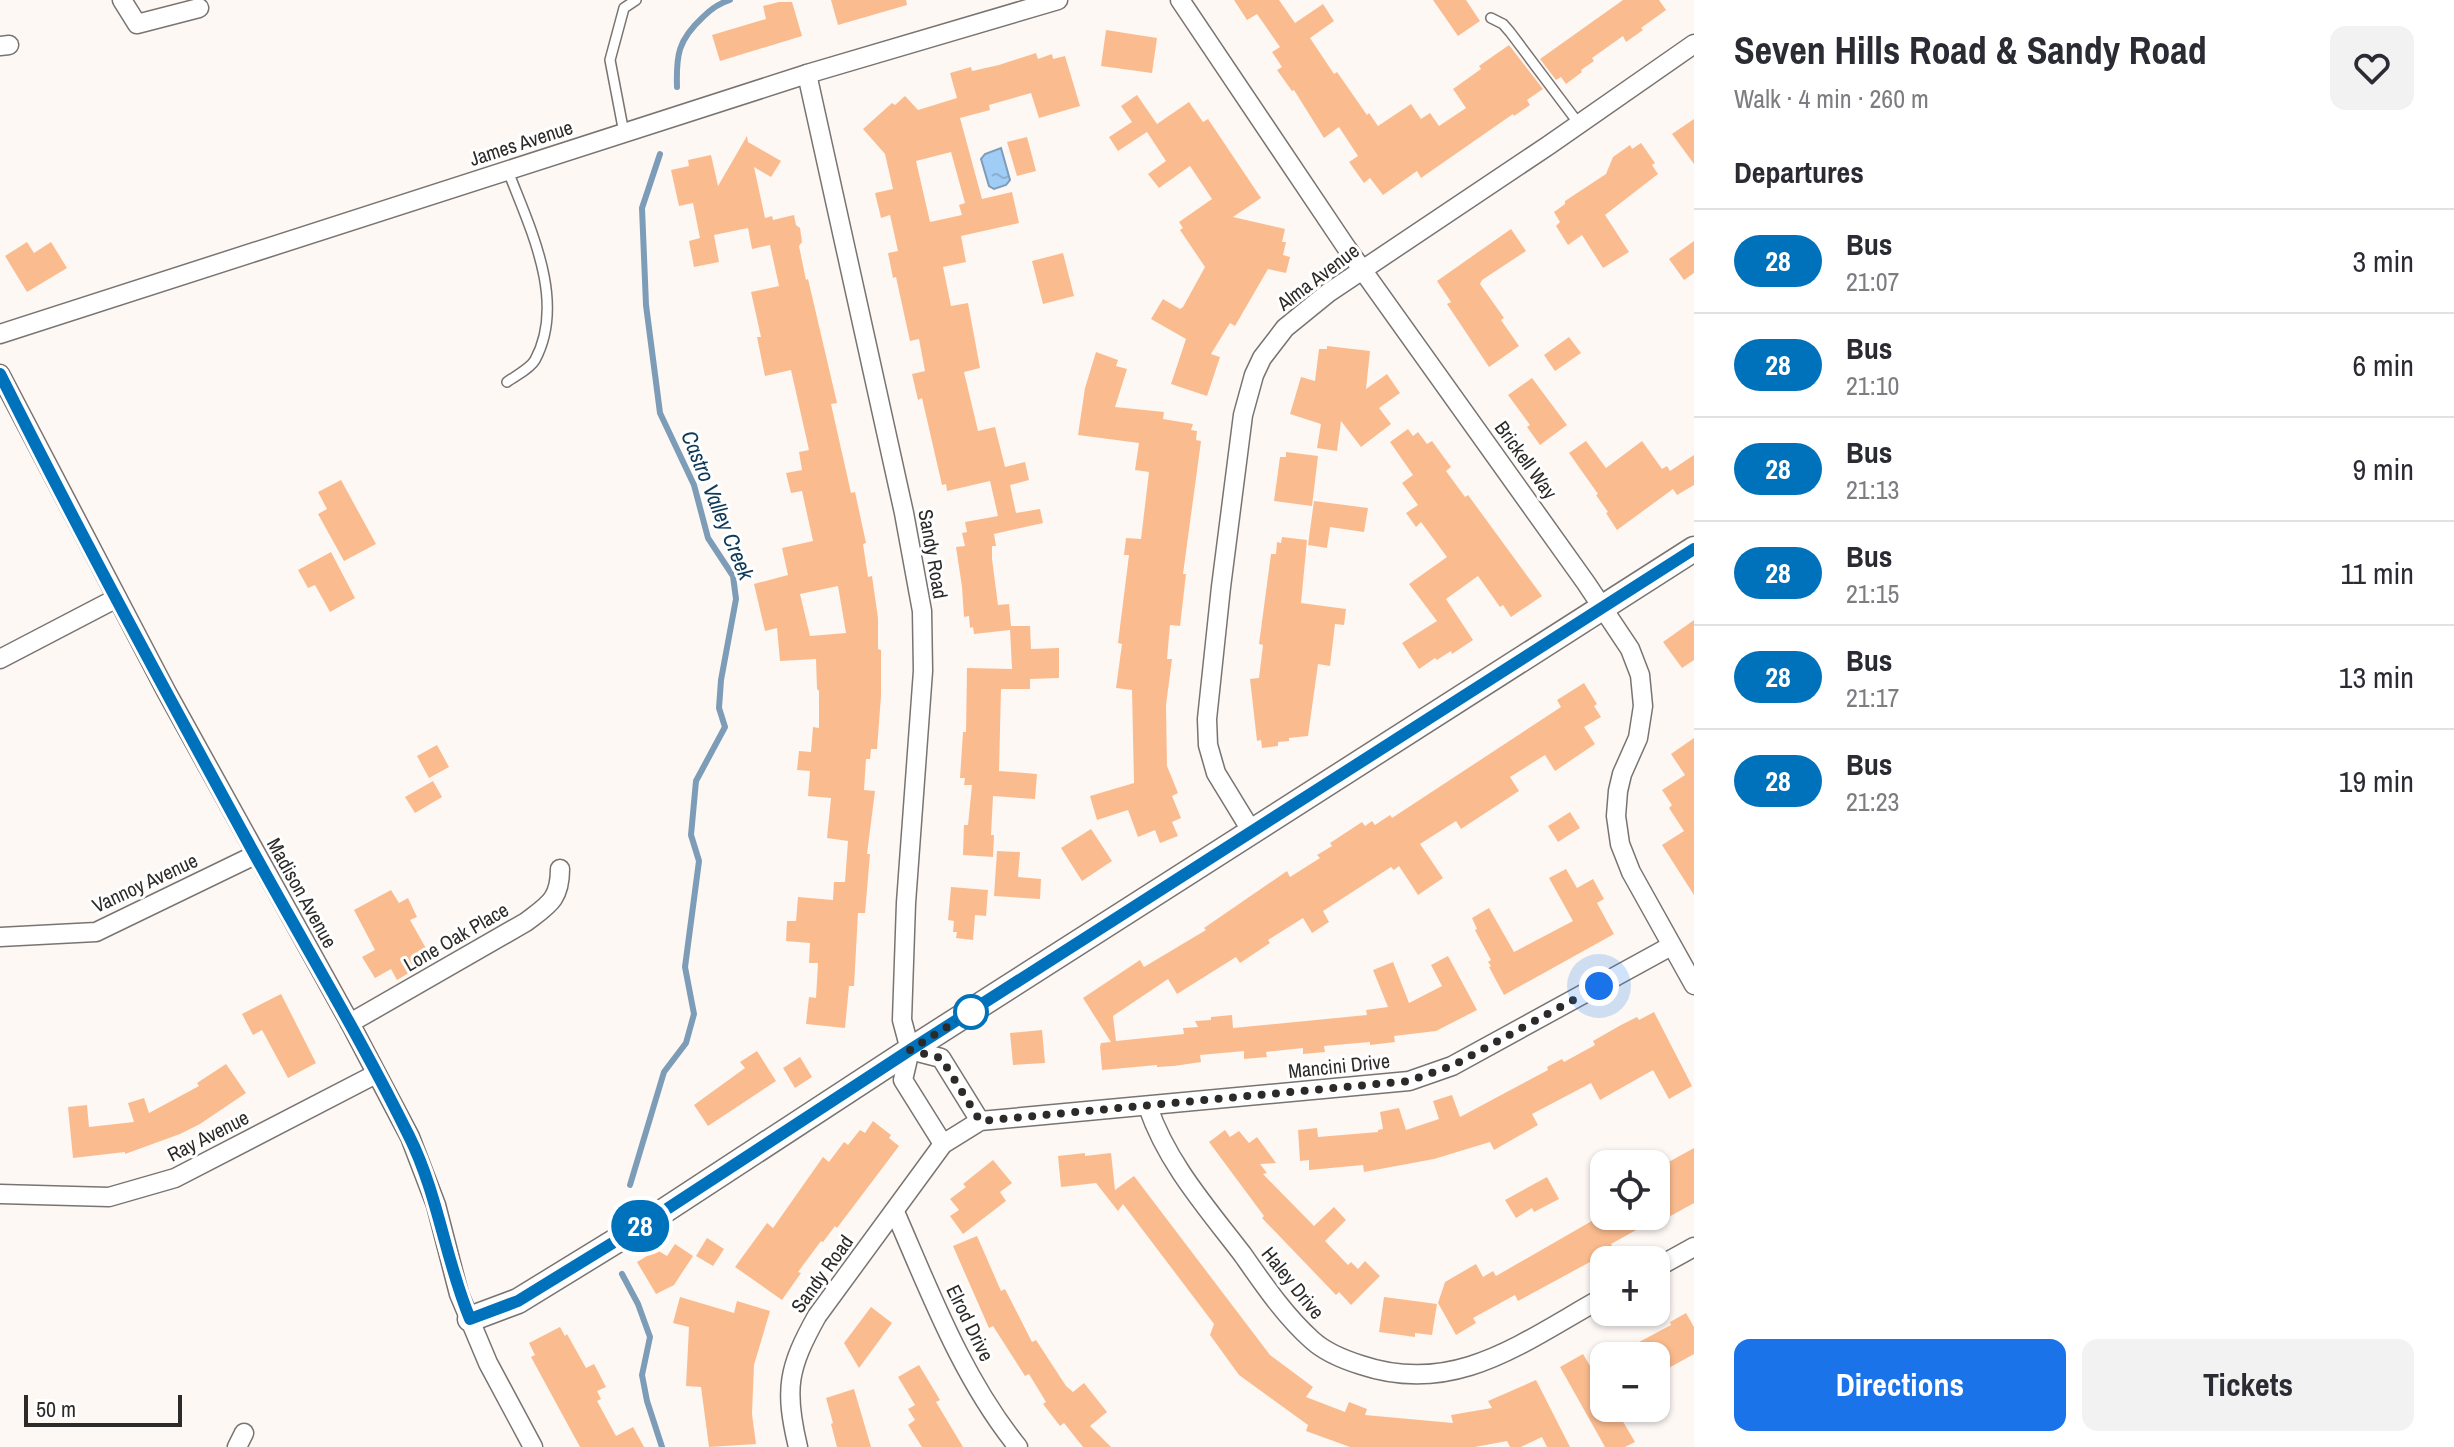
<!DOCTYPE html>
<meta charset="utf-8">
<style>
:root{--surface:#fff;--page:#f2f2f3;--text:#2b2b33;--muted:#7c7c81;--line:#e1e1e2;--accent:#1a73e8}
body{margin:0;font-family:"Archivo Narrow",sans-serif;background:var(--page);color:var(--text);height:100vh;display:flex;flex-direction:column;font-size:30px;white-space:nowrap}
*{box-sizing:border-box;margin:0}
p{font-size:26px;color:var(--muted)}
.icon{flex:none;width:44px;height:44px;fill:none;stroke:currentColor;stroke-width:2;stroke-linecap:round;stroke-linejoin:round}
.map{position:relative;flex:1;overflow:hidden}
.sheet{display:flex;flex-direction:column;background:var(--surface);width:760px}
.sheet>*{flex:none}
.badge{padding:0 16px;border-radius:26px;font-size:28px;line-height:52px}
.controls{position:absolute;left:1590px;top:1150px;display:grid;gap:16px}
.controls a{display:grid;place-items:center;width:80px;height:80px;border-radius:16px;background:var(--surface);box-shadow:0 2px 6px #0004;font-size:40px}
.scale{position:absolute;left:24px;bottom:20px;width:158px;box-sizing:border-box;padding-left:8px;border:4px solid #2d2b2a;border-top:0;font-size:22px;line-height:28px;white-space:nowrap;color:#2d2b2a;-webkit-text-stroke:6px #fff;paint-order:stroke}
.you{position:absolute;width:40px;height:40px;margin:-20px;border:6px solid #fff;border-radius:50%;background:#1a73e8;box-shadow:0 0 0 12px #1a73e833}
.map>.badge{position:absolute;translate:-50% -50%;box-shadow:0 0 0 4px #fff}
h2{padding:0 40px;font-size:30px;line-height:72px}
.round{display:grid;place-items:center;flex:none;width:84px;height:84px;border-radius:16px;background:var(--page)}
.headline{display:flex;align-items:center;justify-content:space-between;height:136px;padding:0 40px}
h1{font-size:38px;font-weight:700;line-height:60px}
.button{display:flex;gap:16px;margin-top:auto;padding:16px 40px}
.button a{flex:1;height:92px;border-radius:16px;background:var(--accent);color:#fff;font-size:32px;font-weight:700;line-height:92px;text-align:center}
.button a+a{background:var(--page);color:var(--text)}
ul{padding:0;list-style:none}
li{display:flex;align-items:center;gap:24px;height:104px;padding:0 40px;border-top:2px solid var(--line)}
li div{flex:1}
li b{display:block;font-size:30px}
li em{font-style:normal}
li .badge{min-width:88px;font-weight:700;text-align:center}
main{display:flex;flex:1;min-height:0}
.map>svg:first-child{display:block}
.water{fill:url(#water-ripples);stroke:#7d9cb8;stroke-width:2}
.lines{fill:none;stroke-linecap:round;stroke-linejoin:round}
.stream{stroke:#7d9cb8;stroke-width:6}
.building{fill:#fabc8f;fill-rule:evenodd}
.service-casing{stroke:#797471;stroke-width:12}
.minor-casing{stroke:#797471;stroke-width:21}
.tertiary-casing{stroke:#797471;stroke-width:27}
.service{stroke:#fff;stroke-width:9}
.minor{stroke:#fff;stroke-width:18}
.tertiary{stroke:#fff;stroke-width:24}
.line-casing{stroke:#fff;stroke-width:18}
.line{stroke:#0072bc;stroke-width:12}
.walk{stroke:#2d2b2a;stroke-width:8;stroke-dasharray:0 14.4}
.stop-dot{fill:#fff;stroke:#0072bc;stroke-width:4}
.labels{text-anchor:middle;stroke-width:6;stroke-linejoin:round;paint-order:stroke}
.street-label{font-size:20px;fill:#2d2b2a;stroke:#fff}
.water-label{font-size:22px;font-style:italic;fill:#0d3a5a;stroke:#fff}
</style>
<main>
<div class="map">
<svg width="1694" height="1447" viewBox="0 0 1694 1447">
<defs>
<pattern id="water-ripples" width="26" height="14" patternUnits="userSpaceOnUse" patternTransform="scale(2)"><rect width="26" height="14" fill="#9fcdf5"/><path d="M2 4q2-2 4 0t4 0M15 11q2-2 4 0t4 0" fill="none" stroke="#89b0d2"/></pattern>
</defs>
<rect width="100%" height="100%" fill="#fdf8f4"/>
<!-- water -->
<polygon class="water" points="1001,148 1010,180 1006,185 994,189 989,186 981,159 985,154"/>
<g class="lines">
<!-- stream -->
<g class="stream">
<path d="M677 87C676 55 678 40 703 17 710 10 720 3 730 0"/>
<polyline points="630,1185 664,1072 686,1043 694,1014 685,967 699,861 691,835 696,781 725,727 719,708 721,680 736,599 733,576 708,538 694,485 660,413 646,305 642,208 660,154"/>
<polyline points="622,1274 638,1304 650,1337 642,1375 647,1401 662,1447"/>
</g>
</g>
<!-- building -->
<g class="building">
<polygon points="831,0 906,0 907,5 838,25"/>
<polygon points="1234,0 1279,0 1295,23 1323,4 1334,21 1310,38 1334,74 1337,72 1367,115 1369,113 1378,126 1411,104 1421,119 1430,113 1439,126 1466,108 1453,89 1481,69 1479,66 1509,45 1543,89 1527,100 1530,105 1514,116 1513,114 1421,178 1417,171 1383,195 1370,178 1364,183 1349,162 1358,156 1339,127 1324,138 1294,90 1292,91 1277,70 1282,67 1272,52 1280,47 1257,14 1247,20"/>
<polygon points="1433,0 1466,0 1480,21 1458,36"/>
<polygon points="1623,0 1659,0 1666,10 1641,28 1643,30 1626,42 1623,36 1592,58 1594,61 1581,70 1582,72 1566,84 1561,77 1556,80 1540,59"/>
<polygon points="779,2 792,2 802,36 720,61 712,35 766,19 763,6"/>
<polygon points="1106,30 1157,38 1152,73 1101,66"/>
<path d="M1036 53 1038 59 1052 54 1053 59 1065 56 1080 106 1039 118 1031 93 989 105 990 110 960 118 982 199 1012 192 1019 223 961 236 966 262 943 267 951 306 968 303 980 368 964 372 978 431 995 427 1005 467 1025 462 1029 480 1010 485 1016 513 1040 509 1043 523 994 534 996 546H992V559L998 605 1009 604 1011 626H1030L1031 649 1059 648V678L1030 679V689H1001L999 771 1037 774 1035 799 993 796 991 835H994L993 857 963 855 964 825H968L972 785H964L965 778H960L963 732H966L967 668 1012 669 1010 630 974 634 973 627 970 628 969 616 964 617 962 587 956 547 965 546 962 533 967 532 965 522 998 516 990 481 947 491 946 484 942 485 922 398 918 400 912 374 925 371 919 339 910 341 896 277 893 278 888 253 898 251 890 215 881 218 875 193 893 189 885 154 863 129 892 103 895 105 905 96 918 110 957 98 950 73 971 67 972 71 999 65ZM951 152 965 203 959 205 962 215 930 222 916 161Z"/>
<polygon points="1137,95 1157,124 1189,102 1203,122 1208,119 1261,198 1233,217 1285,229 1282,242 1286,242 1283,255 1290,257 1286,273 1268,269 1235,326 1230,323 1211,354 1220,357 1207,396 1171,384 1186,339 1151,319 1163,299 1180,309 1183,307 1205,267 1180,230 1183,228 1179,222 1212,199 1190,166 1159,188 1148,174 1166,161 1147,132 1118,151 1109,137 1132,122 1121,106"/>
<polygon points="1694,119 1694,164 1672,134"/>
<path d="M747 136 748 142 781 161 771 177 754 167 765 218 772 216 773 220 794 215 796 225 800 228 802 242 799 246 806 280 808 279 837 403 831 404 851 493 855 492 866 543 863 544 868 577 872 576 878 618V649L881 650V696L877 749H871L870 759H866L864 790 875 791 867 854H870L865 913H858L854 986H849L845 1028 806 1024 809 997 816 998 818 963H809L810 943 786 941 787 921H796L798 897 833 900 834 882H845L848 841 827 838 831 798 808 796 810 771 797 770 799 751 811 752 813 727 819 728V691L817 689 816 659 780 661 777 628 765 631 754 584 788 575 782 548 813 541 802 491 791 493 786 473 802 470 799 452 809 450 791 370 765 376 757 337H761L751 292 779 286 770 245 752 249 748 228 714 235 719 262 694 267 689 241 700 238 693 203 679 206 671 170 689 166 688 160 711 155 718 186ZM838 586 846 633 810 636 800 594Z"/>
<polygon points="1027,137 1036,171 1017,176 1007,142"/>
<polygon points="1641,143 1655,163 1652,165 1658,174 1605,215 1629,252 1603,268 1582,235 1568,245 1556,226 1560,222 1554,212 1565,204 1565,201 1606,174 1613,157 1630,145 1632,149"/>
<polygon points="1511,229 1526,251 1482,280 1480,284 1504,318 1501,320 1519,346 1489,367 1447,304 1451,302 1437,281"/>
<polygon points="1694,241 1694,273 1684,280 1669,259"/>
<polygon points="27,242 34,253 51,242 67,268 27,292 5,256"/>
<polygon points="1063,253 1074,296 1043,304 1032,261"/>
<polygon points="1569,337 1581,353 1555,371 1544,355"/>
<polygon points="1327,346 1370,351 1366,389 1387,374 1400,393 1379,408 1391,424 1361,447 1341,421 1337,451 1317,448 1321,424 1290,414 1301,377 1315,381 1319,349 1327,349"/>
<polygon points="1096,352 1118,360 1116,366 1127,369 1115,407 1164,412 1163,419 1193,424 1191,430 1197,431 1196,440 1201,441 1183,574 1186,574 1180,626 1170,625 1167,659 1172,659 1166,705 1167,766 1178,793 1172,796 1181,818 1172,822 1178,836 1160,843 1155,830 1138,837 1128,810 1097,820 1090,796 1134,783 1132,690 1116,688 1122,644 1118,643 1129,555 1124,555 1126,538 1141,539 1149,472 1135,470 1139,443 1078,435 1085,388"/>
<polygon points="1532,378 1567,425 1540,445 1527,427 1530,425 1508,395"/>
<polygon points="1408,429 1413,436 1418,432 1427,444 1432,441 1451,467 1446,471 1465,497 1468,495 1542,596 1511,617 1503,605 1500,607 1478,576 1446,599 1473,640 1452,654 1451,651 1437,660 1435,658 1419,669 1402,643 1437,621 1409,584 1447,557 1421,522 1416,527 1406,513 1418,505 1402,483 1413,475 1390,442"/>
<polygon points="1586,441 1606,468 1642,441 1662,469 1667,466 1670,471 1694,455 1694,485 1677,495 1673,489 1617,530 1606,513 1608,512 1596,495 1598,494 1569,453"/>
<polygon points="1286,452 1318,456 1312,506 1274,501 1280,457 1286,457"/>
<polygon points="341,480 376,544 344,561 318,514 327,509 318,492"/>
<polygon points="1314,501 1368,508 1364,532 1330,527 1327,548 1308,545"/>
<polygon points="1282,537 1307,540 1301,603 1346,609 1344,625 1335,624 1330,666 1318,664 1308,736 1289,738 1289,741 1278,742 1278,746 1262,748 1261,740 1257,741 1250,679 1259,678 1263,645 1259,644 1271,554 1276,554 1277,542 1281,543"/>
<polygon points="331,552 355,598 330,612 315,585 308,588 298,570"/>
<polygon points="1694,620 1694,660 1682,668 1663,642"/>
<polygon points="1584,683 1597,704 1594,706 1601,717 1584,727 1595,744 1555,771 1545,755 1510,777 1519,791 1461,829 1456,821 1420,844 1443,878 1418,895 1399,866 1394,870 1391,867 1323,911 1329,922 1312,933 1303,918 1268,940 1270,943 1240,963 1236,957 1177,994 1168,979 1113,1016 1116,1041 1184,1034 1183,1028 1198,1027 1195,1021 1211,1020 1211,1017 1232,1015 1233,1028 1367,1015 1366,1010 1388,1007 1373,970 1393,962 1409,1003 1442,986 1431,965 1448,956 1477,1010 1436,1031 1394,1036 1395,1042 1370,1045 1370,1042 1324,1046 1325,1052 1303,1054 1303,1048 1266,1052 1267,1057 1244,1059 1244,1051 1200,1055 1201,1062 1174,1066 1157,1067 1157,1065 1102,1070 1100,1047 1101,1043 1111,1042 1083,998 1140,960 1144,967 1206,930 1204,928 1287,871 1290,877 1320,858 1317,855 1332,846 1330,843 1362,822 1365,826 1372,821 1375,825 1390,815 1392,818 1561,707 1557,700"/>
<polygon points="1694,738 1694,895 1662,845 1684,831 1669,808 1672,805 1662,790 1685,775 1671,754"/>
<polygon points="437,745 449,767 429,778 417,756"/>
<polygon points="433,781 442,797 415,813 405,797"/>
<polygon points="1570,812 1580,828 1558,842 1548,826"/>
<polygon points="1091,829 1112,861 1082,881 1061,848"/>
<polygon points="997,851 1020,852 1018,877 1041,879 1040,899 994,896"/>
<polygon points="1566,869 1577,888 1593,879 1604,899 1597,903 1614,934 1504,995 1489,967 1491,966 1488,962 1491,960 1475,930 1477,929 1472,918 1489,908 1514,952 1573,921 1549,878"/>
<polygon points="951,887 988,890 986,916 975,915 973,940 956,938 957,932 953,932 954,921 948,920"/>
<polygon points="391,890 399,903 408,898 417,917 410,920 432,959 397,980 391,969 375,978 362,957 375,950 354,910"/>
<polygon points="281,994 316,1063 288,1078 262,1030 253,1035 242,1014"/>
<polygon points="1654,1012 1692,1086 1669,1099 1653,1070 1600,1100 1591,1083 1532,1114 1538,1125 1494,1150 1490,1142 1434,1159 1364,1172 1363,1165 1309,1170 1309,1160 1300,1161 1298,1130 1317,1128 1318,1137 1378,1132 1378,1130 1383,1129 1380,1112 1399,1108 1406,1130 1439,1119 1433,1101 1452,1095 1460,1117 1548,1070 1547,1067 1562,1059 1564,1062 1595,1045 1593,1041 1621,1025 1637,1017 1639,1020"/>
<polygon points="1042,1030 1045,1063 1013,1065 1010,1033"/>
<polygon points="757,1051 776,1081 708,1126 694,1105 745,1068 740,1062"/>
<polygon points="800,1057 812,1077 795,1088 783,1068"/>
<polygon points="226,1064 246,1093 200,1124 180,1134 125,1154 125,1152 73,1158 68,1107 87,1105 89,1127 134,1122 128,1103 144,1098 149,1113 199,1086 197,1083"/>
<polygon points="873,1121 891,1135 889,1138 899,1146 837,1228 835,1226 823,1242 821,1241 798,1272 801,1273 782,1300 735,1267 767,1223 773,1228 823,1157 829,1162 844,1142 848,1145 860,1130 865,1133"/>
<polygon points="1225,1130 1230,1137 1239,1131 1249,1143 1257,1137 1276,1163 1260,1164 1267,1173 1263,1174 1314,1226 1334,1207 1346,1220 1325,1241 1348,1265 1351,1262 1358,1269 1365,1261 1380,1276 1351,1305 1339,1292 1336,1295 1262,1218 1264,1216 1209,1142"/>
<polygon points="1694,1148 1694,1203 1656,1224 1656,1219 1611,1244 1614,1249 1518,1301 1515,1295 1473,1318 1476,1323 1456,1335 1438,1303 1445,1282 1476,1264 1483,1277 1493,1271 1496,1276 1597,1218 1600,1224 1614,1216 1656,1216 1656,1169"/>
<polygon points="1085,1153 1085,1156 1111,1153 1115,1190 1134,1176 1270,1355 1313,1387 1306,1397 1345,1412 1349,1402 1367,1409 1365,1415 1453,1423 1451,1415 1492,1408 1488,1401 1536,1380 1570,1447 1547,1447 1542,1437 1521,1447 1510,1447 1507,1441 1475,1447 1350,1447 1306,1431 1308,1425 1239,1375 1210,1335 1214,1324 1123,1204 1118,1211 1096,1183 1061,1187 1058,1156"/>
<polygon points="993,1160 1012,1183 1000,1192 1006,1201 963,1234 950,1216 959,1210 950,1199 966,1187 963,1184"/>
<polygon points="1547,1177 1559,1199 1534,1212 1532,1208 1516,1218 1505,1200"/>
<polygon points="977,1236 1001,1291 1005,1289 1032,1342 1036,1340 1066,1386 1073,1392 1084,1383 1107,1412 1090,1426 1111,1447 1083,1447 1064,1423 1060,1426 1043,1404 1046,1402 1029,1374 1025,1376 993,1326 989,1328 953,1246"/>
<polygon points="707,1238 724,1249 713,1266 696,1256"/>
<polygon points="675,1244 693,1256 674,1285 656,1294 637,1262 657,1250 667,1256"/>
<polygon points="680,1297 734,1313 737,1301 770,1311 754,1365 752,1414 756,1444 709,1447 701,1387 686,1386 689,1327 673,1323"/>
<polygon points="1384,1297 1437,1304 1432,1335 1415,1333 1415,1337 1379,1332"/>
<polygon points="871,1307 892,1323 859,1368 844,1343"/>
<polygon points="1686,1313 1694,1327 1694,1354 1656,1375 1656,1356 1613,1356 1671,1325 1670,1322"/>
<polygon points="560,1327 565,1336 567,1334 586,1368 594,1364 606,1387 597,1391 601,1399 597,1401 616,1436 633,1427 644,1447 580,1447 531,1357 535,1355 529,1343"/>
<polygon points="1583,1354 1590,1366 1604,1358 1604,1408 1615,1408 1635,1442 1625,1447 1605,1447 1560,1367"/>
<polygon points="919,1365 940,1400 936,1402 963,1447 922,1447 908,1425 915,1420 908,1409 915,1405 898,1377"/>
<polygon points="854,1389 871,1447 837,1447 831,1424 833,1423 826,1398"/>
</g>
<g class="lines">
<!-- service casing -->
<g class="service-casing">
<g id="service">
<polyline points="1491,18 1503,24 1510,32 1579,124"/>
<polyline points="624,133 610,60 624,8 636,0"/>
<path d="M507 382C515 376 530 369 535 360 567 301 529 226 508 171"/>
</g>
</g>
<!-- minor casing -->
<g class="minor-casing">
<g id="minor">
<polyline points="122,0 137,24 199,8"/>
<polyline points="1180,0 1346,247 1586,583 1630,649 1640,675 1643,706 1638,738 1622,774 1618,791 1616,816 1620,844 1631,872 1694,985"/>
<polyline points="0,46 9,45"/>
<polyline points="807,74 904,513 922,611 923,671 906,903 902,1020 910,1050 903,1080 943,1144"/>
<polyline points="0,334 807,74 1058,0"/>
<polyline points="0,374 166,691 350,1023 410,1137 436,1205 459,1294 488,1363 533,1447"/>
<polyline points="0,659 117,598"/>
<polyline points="1252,832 1216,773 1208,745 1207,719 1221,587 1243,415 1254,375 1262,358 1285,328 1328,293 1549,145 1694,44"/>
<polyline points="0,937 96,932 255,855"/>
<path d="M350 1023 526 922C548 905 560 900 560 869"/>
<polyline points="910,1050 941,1058 980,1121"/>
<path d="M1148 1107C1167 1163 1207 1208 1243 1255 1264 1285 1285 1316 1312 1340 1325 1352 1345 1360 1361 1365 1456 1397 1524 1341 1604 1297"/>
<polyline points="0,1194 109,1197 175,1178 376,1074"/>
<path d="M895 1212C930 1292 962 1378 1018 1447"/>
<polyline points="1656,1268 1694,1247"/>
<polyline points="237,1447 244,1433"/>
<path d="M798 1447C784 1389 788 1368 817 1316L943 1144 980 1121 1409 1081 1452 1066 1671 946"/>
</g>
</g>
<!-- tertiary casing -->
<g class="tertiary-casing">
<polyline id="tertiary" points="470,1319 518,1301 650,1220 910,1050 1694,549"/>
</g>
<!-- service -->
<use href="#service" class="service"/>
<!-- minor -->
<use href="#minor" class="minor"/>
<!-- tertiary -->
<use href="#tertiary" class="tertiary"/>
</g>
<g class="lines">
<!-- line casing -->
<g class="line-casing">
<path id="line" d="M0 374C81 536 168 696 255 855 306 948 362 1040 409 1136 438 1194 445 1259 470 1319L518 1301 650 1220 910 1050 1694 549"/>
</g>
<!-- line -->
<use href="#line" class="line"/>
<!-- walk -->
<polyline class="walk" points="971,1012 910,1050 941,1058 980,1121 1409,1081 1452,1066 1599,986"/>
</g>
<!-- markers -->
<circle class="stop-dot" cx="971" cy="1012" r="16"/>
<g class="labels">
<!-- street labels -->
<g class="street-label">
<text transform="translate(521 143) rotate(-18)" y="7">James Avenue</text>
<text transform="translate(1318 277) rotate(-37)" y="7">Alma Avenue</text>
<text transform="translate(1526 460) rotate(54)" y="7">Brickell Way</text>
<text transform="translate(933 554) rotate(80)" y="7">Sandy Road</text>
<text transform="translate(145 883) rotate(-25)" y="7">Vannoy Avenue</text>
<text transform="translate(302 893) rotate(61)" y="7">Madison Avenue</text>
<text transform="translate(456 937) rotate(-30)" y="7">Lone Oak Place</text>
<text transform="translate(1339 1066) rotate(-6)" y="7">Mancini Drive</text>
<text transform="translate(208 1136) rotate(-27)" y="7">Ray Avenue</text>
<text transform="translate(822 1274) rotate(-54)" y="7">Sandy Road</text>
<text transform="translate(1293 1283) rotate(51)" y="7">Haley Drive</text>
<text transform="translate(970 1323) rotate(64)" y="7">Elrod Drive</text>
</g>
<!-- water labels -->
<g class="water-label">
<text transform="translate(718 505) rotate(68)" y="8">Castro Valley Creek</text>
</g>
</g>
</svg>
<div class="controls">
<a><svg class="icon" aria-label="locate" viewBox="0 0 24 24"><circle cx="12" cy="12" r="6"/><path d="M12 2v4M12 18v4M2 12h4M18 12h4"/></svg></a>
<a>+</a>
<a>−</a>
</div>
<div class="scale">50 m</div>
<div class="you" style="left:1599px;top:986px"></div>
<b class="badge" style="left:640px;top:1226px;background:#0072bc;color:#fff">28</b>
</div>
<section class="sheet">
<div class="headline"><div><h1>Seven Hills Road &amp; Sandy Road</h1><p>Walk · 4 min · 260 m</p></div><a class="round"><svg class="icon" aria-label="heart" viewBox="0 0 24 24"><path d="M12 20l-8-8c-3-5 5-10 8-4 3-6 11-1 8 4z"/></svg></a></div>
<h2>Departures</h2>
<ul>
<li><span class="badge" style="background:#0072bc;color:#fff">28</span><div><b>Bus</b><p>21:07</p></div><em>3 min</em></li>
<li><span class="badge" style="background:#0072bc;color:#fff">28</span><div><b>Bus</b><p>21:10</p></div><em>6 min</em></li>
<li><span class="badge" style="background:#0072bc;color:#fff">28</span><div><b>Bus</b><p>21:13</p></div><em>9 min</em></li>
<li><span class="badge" style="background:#0072bc;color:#fff">28</span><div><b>Bus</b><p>21:15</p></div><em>11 min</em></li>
<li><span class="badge" style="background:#0072bc;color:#fff">28</span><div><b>Bus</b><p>21:17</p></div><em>13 min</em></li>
<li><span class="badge" style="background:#0072bc;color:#fff">28</span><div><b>Bus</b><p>21:23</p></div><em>19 min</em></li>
</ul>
<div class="button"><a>Directions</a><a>Tickets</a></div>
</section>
</main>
